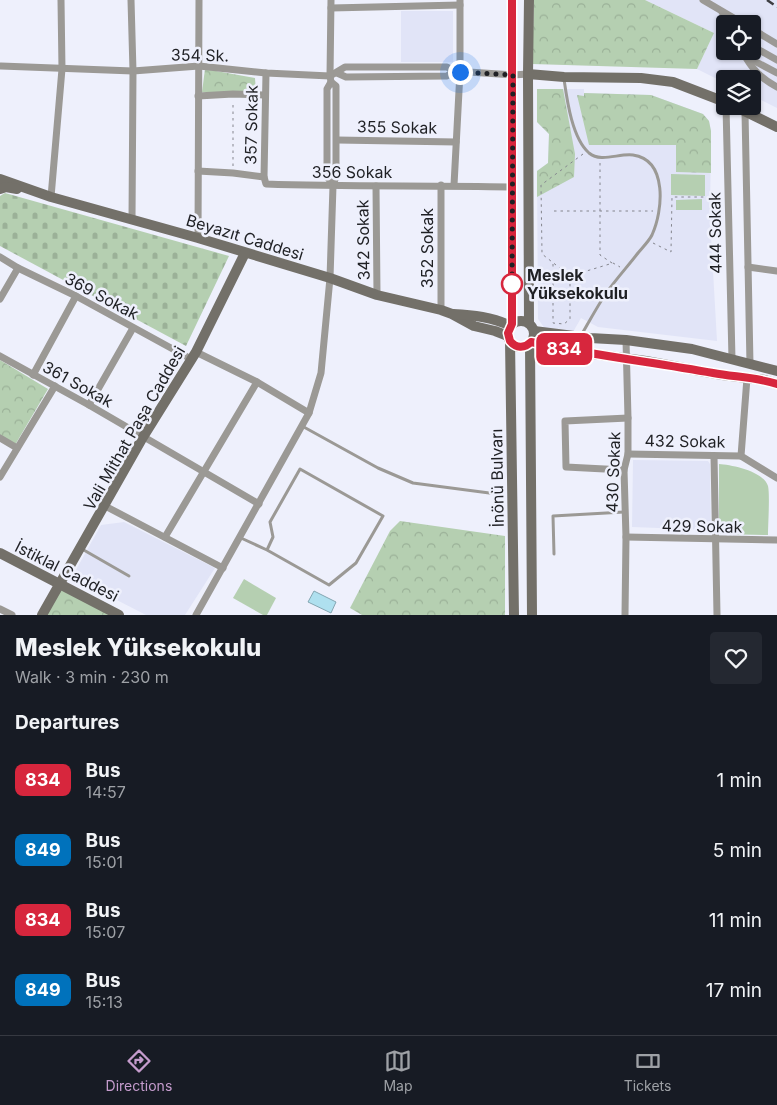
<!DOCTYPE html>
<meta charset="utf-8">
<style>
:root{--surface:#171b24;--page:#242831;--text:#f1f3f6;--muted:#9ea1a6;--line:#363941;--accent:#c59ccd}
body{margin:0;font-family:Inter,sans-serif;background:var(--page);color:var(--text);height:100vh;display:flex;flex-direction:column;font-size:19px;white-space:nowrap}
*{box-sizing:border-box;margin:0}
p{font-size:16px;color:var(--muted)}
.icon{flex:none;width:28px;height:28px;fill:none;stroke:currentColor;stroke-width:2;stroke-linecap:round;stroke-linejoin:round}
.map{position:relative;height:615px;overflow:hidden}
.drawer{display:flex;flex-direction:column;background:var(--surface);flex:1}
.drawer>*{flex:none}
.badge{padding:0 10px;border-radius:8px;font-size:18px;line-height:32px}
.fabs{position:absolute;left:716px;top:15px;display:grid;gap:10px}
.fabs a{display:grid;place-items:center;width:45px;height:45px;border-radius:5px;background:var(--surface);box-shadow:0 1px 4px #0004;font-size:25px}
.you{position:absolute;width:25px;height:25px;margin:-12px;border:4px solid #fff;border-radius:50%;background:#1a73e8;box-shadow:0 0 0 8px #1a73e833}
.map>.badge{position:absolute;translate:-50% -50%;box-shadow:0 0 0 2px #fff}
h2{padding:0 15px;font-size:19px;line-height:45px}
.round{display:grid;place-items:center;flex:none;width:52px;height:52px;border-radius:5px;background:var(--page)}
.summary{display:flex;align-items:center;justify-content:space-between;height:85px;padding:0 15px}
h1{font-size:24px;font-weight:800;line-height:38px}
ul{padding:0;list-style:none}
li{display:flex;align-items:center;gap:15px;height:70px;padding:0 15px}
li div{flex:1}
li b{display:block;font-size:19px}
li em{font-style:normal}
li .badge{min-width:55px;font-weight:700;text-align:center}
.tab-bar{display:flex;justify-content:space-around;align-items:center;height:70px;border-top:1px solid var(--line);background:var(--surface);font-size:14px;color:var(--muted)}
.tab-bar a{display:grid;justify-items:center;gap:2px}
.tab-bar .current{color:var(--accent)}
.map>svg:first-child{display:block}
.built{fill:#e1e4f7;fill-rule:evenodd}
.green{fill:#b5cfb1}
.forest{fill:url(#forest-crowns)}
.cemetery{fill:url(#cemetery-stones)}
.water{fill:#afe0ef;stroke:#84a6b2}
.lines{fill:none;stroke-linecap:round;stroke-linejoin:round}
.path{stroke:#84858d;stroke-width:1;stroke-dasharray:2.5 4;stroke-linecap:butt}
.lane{stroke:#9b9995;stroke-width:3}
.street{stroke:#9b9995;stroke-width:7}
.secondary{stroke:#737069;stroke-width:10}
.rail{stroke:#3c3d42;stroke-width:2.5;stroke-dasharray:8 4;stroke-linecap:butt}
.line-casing{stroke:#fff;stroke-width:11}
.line{stroke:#d7263d;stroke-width:8}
.walk{stroke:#1f2024;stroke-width:5;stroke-dasharray:0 9}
.stop-dot{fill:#fff;stroke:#d7263d;stroke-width:2.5}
.labels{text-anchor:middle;stroke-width:5;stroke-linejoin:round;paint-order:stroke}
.street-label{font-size:16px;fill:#1f2024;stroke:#eef0fc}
.stop-label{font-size:16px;font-weight:bold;fill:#1f2024;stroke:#eef0fc;text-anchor:start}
</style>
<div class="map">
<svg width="777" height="615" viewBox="0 0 777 615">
<defs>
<pattern id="forest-crowns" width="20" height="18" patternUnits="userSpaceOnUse" patternTransform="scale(1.25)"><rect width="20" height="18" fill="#b5cfb1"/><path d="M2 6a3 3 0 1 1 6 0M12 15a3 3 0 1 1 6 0" fill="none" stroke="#9bb198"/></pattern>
<pattern id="cemetery-stones" width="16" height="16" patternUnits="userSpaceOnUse" patternTransform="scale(1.25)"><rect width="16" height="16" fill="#b5cfb1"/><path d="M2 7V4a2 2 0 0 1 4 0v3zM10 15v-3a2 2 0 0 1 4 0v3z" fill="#9bb198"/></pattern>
</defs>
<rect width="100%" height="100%" fill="#eef0fc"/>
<!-- built -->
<g class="built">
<path d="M645 0H777V108L753 96 752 79H725V83L697 69 714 33ZM725 24H752V51H725Z"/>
<rect x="401" y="11" width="52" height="51"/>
<polygon points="537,89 584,89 584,93 651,95 703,114 709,121 711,131 710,218 717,341 598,327 581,318 573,332 546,330 538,319 537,171 548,163 549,134 537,122"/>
<polygon points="633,460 708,461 710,464 711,530 632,527"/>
<polygon points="124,522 215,568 185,615 146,615 72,577 101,525"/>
</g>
<!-- green -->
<g class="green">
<polygon points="671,174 705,175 705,196 671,195"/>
<polygon points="702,199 702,210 676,210 676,200"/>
<path d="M719 464C732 465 763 471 768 486 770 494 768 525 768 535L719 534Z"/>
<polygon points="244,579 276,598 267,615 263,615 233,598"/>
</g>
<!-- forest -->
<g class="forest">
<polygon points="534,0 645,0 714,33 697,69 532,64"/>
<polygon points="205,69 255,78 256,92 202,92"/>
<polygon points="537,89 563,89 575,154 574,177 537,197 537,171 548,163 549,134 537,122"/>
<polygon points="584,93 651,95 703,114 709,121 711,131 711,173 676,172 676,145 589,145 577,95 584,96"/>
<polygon points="0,360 48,389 15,445 0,436"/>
<polygon points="400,521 505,536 505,615 362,615 350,608 390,531"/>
<polygon points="60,585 119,615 42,615"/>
</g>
<!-- cemetery -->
<polygon class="cemetery" points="5,193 229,256 186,346 0,246 0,196"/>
<!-- water -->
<polygon class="water" points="314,591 336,602 331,613 308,602"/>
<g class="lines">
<!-- path -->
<g class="path">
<polyline points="583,154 541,185 542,254 570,276 613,263 620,267"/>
<polyline points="600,163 600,255 612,263"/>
<polyline points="233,166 233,103"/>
<polyline points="554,211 653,211"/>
<polyline points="653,243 671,252 672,197 707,197"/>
<polyline points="553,264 553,323 564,324 570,319 570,276"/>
</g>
<!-- lane -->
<g class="lane">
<path d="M564 79C567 100 572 138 589 153 601 163 619 153 633 155 668 160 663 211 652 235 649 241 643 247 638 253 628 266 617 278 607 292 598 305 590 320 582 334"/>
<polyline points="302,426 378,468 413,483 497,494"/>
<polyline points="241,538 267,550 329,585 356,563 383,516 300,469 270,522 273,537 267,550"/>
<polyline points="82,549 129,576"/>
<polyline points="554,554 553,516 624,512"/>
</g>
<!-- street -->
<g class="street">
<polyline points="131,0 133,71 132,219"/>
<polyline points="703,0 744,24"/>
<polyline points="331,8 460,5"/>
<polyline points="722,12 729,24"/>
<polyline points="752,29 777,44"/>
<polyline points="752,46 777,60"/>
<path d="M742 51C752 69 759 77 777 87"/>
<polyline points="745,56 777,73"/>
<polyline points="1,66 133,71 199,66 266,73 330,76 345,67 447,67 454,71 513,75 528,74"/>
<polyline points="337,73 346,77 447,76 454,71"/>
<polyline points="331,82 327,89 327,176 333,186"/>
<polyline points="198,96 233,94 265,95"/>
<polyline points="726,106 732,359"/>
<polyline points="745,112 750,364"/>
<polyline points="337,140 456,142"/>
<path d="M198 171 233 173 264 177 266 184C348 187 430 185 512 187"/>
<polyline points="264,177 266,73"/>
<polyline points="454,185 460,72 460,0"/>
<polyline points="376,186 377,295"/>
<polyline points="51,197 62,69 61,0"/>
<polyline points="198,238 199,0"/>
<polyline points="0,257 18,268 76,296 191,359"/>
<polyline points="748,267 777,271"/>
<polyline points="0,299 18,268"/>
<polyline points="441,310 441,185"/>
<polyline points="196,352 257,382 309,413"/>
<polyline points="0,356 89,405 259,504"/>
<polyline points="33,375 76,296"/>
<polyline points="747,378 741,456 777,478"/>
<polyline points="89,405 133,328"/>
<polyline points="0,438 17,448"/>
<polyline points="628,454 741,456"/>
<polyline points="714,456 717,615"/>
<polyline points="624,470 566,467 565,421 628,418"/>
<polyline points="0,477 55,386"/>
<polyline points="105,506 223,568"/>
<polyline points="165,537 257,382"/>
<polyline points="626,537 777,540"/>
<polyline points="0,609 12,615"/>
<polyline points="196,615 309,413 321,373 330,278 333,186 336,176 336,86 331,82 330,76 331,0"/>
<polyline points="625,615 626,537 624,470 628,454 628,418 626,340"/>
</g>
<!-- secondary -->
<g class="secondary">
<polyline points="528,74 564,77 641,78 673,82 725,102"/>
<polyline points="734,106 777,127"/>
<polyline points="0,179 51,197 198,238 330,278 377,295 441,310 452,314 474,326 495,331 508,336"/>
<polyline points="0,189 6,187 17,189"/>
<path d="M453 314C473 315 492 317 511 326"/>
<circle cx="521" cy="334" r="13"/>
<polyline points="529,323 528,74 529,0"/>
<polyline points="512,324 512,0"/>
<polyline points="534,331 590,338 626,340 692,349 777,371"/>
<polyline points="510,341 514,615"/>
<polyline points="531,342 578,352 646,361 722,375 765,380 777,384"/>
<polyline points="530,344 532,615"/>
<polyline points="0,553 119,615"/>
<polyline points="42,615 143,437 196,352 245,253"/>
</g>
<!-- rail -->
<polyline class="rail" points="767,0 777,7"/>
</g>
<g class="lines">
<!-- line casing -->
<g class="line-casing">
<path id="line" d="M512 0V324L508 333 510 341C516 348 524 349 531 342 591 355 652 362 713 373 734 377 756 377 777 384"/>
</g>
<!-- line -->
<use href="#line" class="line"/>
<!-- walk -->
<polyline class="walk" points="460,72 513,75 512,284"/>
</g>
<!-- markers -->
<circle class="stop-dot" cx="512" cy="284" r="10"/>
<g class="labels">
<!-- street labels -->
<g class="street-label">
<text transform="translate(200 55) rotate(1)" y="6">354 Sk.</text>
<text transform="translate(251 125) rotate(-89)" y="6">357 Sokak</text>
<text transform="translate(397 127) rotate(1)" y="6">355 Sokak</text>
<text x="352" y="178">356 Sokak</text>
<text transform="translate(715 233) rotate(-91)" y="6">444 Sokak</text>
<text transform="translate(245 237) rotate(17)" y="6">Beyazıt Caddesi</text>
<text transform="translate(363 240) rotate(-91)" y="6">342 Sokak</text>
<text transform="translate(427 248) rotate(-90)" y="6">352 Sokak</text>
<text transform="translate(102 296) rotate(28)" y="6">369 Sokak</text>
<text transform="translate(78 384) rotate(29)" y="6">361 Sokak</text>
<text transform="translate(134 428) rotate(-60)" y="6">Vali Mithat Paşa Caddesi</text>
<text transform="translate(685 441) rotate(1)" y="6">432 Sokak</text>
<text transform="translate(613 472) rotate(-88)" y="6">430 Sokak</text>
<text transform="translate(497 478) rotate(-91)" y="6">İnönü Bulvarı</text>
<text transform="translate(702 526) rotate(1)" y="6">429 Sokak</text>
<text transform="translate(67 571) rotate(27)" y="6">İstiklal Caddesi</text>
</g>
<!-- stop labels -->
<g class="stop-label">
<text x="527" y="281">Meslek<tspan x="527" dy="18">Yüksekokulu</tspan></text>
</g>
</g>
</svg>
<div class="fabs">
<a><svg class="icon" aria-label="locate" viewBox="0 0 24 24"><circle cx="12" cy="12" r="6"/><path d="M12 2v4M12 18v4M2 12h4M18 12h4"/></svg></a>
<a><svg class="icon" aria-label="layers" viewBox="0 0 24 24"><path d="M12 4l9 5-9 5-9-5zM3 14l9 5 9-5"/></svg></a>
</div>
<div class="you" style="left:460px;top:72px"></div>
<b class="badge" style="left:564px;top:349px;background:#d7263d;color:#fff">834</b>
</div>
<section class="drawer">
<div class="summary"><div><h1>Meslek Yüksekokulu</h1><p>Walk · 3 min · 230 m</p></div><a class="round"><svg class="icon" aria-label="heart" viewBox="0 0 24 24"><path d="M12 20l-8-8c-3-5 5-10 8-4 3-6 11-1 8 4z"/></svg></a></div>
<h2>Departures</h2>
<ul>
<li><span class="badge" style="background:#d7263d;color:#fff">834</span><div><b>Bus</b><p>14:57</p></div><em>1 min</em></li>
<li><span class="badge" style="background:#0072bc;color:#fff">849</span><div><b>Bus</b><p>15:01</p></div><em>5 min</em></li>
<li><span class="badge" style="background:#d7263d;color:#fff">834</span><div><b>Bus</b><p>15:07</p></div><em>11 min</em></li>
<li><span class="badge" style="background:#0072bc;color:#fff">849</span><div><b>Bus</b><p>15:13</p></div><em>17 min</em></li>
</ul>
</section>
<nav class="tab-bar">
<a class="current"><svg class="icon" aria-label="directions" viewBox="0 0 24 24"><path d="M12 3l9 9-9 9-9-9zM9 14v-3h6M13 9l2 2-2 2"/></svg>Directions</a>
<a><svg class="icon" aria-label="map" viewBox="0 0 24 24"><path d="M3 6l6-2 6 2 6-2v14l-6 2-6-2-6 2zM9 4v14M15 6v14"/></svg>Map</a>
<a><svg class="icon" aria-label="tickets" viewBox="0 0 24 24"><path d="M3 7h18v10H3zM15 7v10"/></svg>Tickets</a>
</nav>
